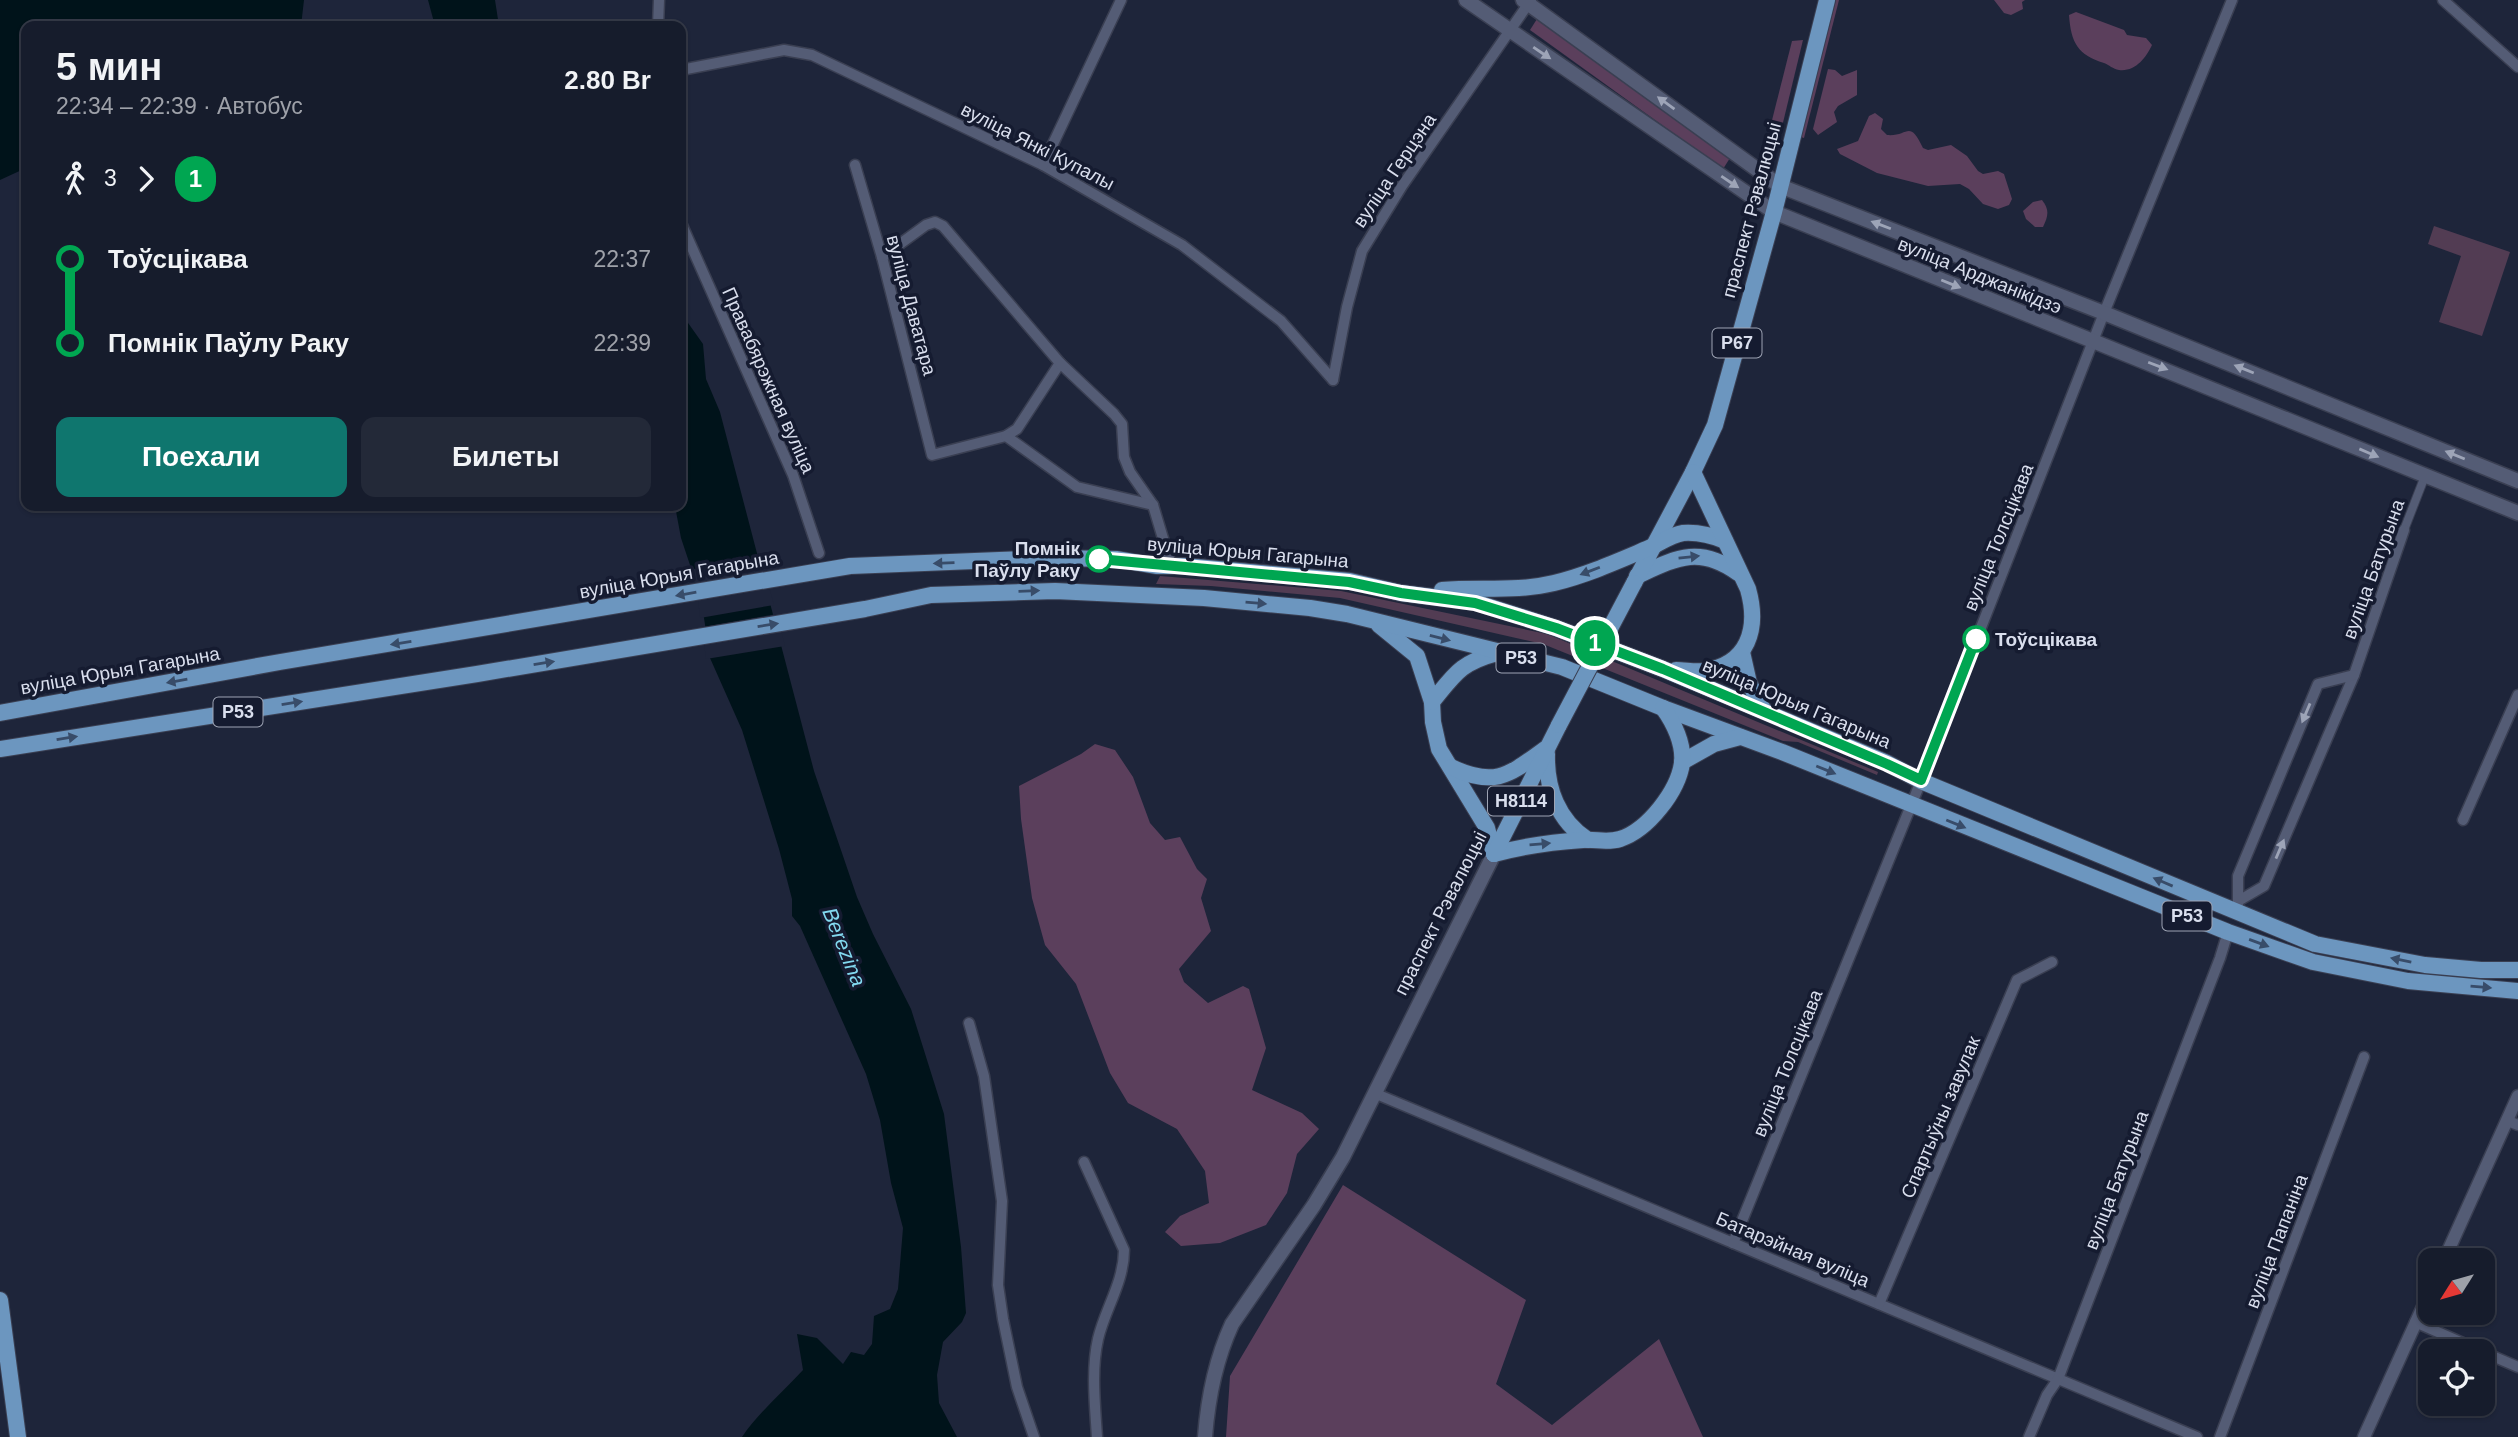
<!DOCTYPE html>
<html lang="ru">
<meta charset="utf-8">
<style>
:root{--surface:#161c2c;--page:#232938;--text:#f1f3f6;--muted:#9ea1a9;--line:#353a48;--accent:#0f766e}
body{margin:0;font-family:Helvetica,sans-serif;background:var(--page);color:var(--text);height:100vh;display:flex;flex-direction:column;font-size:26px;white-space:nowrap}
*{box-sizing:border-box;margin:0}
p{font-size:23px;color:var(--muted)}
.icon{flex:none;width:38px;height:38px;fill:none;stroke:currentColor;stroke-width:2;stroke-linecap:round;stroke-linejoin:round}
.map{position:relative;flex:1;overflow:hidden}
.sheet{position:absolute;left:21px;top:21px;width:665px;height:490px;display:flex;flex-direction:column;background:var(--surface);border-radius:14px;box-shadow:0 2px 5px #0004,0 0 0 2px var(--line)}
.sheet>*{flex:none}
.badge{padding:0 14px;border-radius:23px;font-size:24px;line-height:46px}
.needle{width:46px;rotate:233deg}
.buttons{position:absolute;left:2418px;top:1248px;display:grid;gap:14px}
.buttons a{display:grid;place-items:center;width:77px;height:77px;border-radius:14px;background:var(--surface);box-shadow:0 2px 5px #0004,0 0 0 2px var(--line);font-size:35px}
.map>.badge{position:absolute;translate:-50% -50%;box-shadow:0 0 0 4px #fff}
.legs{display:flex;align-items:center;gap:10px;height:77px;padding:0 35px;font-size:23px}
.legs p{margin-inline-start:auto}
.headline{display:flex;align-items:center;justify-content:space-between;height:119px;padding:0 35px}
h1{font-size:38px;font-weight:700;line-height:52px}
.button{display:flex;gap:14px;margin-top:auto;padding:14px 35px}
.button a{flex:1;height:80px;border-radius:14px;background:var(--accent);color:#fff;font-size:28px;font-weight:700;line-height:80px;text-align:center}
.button a+a{background:var(--page);color:var(--text)}
ul{padding:0 35px;list-style:none}
li{display:flex;align-items:center;gap:24px;height:84px;font-size:26px}
li i{display:grid;place-items:center;width:10px;height:100%;margin:0 9px;background:currentColor}
li i::after{content:'';width:18px;height:18px;margin:-9px;border:5px solid;border-radius:50%;background:var(--surface)}
li p{margin-inline-start:auto}
li:first-child i{background:linear-gradient(#0000 50%,currentColor 0)}
li:last-child i{background:linear-gradient(currentColor 50%,#0000 0)}
.map>svg:first-child{display:block}
.green{fill:#523c53}
.forest{fill:#5b3f5c}
.water{fill:#00131a}
.pier{fill:#1e253a}
.lines{fill:none;stroke-linecap:round;stroke-linejoin:round}
.pedestrian-casing{stroke:#3a3f52;stroke-width:10}
.minor-casing{stroke:#3a3f52;stroke-width:13}
.tertiary-casing{stroke:#3a3f52;stroke-width:15}
.secondary-casing{stroke:#3a3f52;stroke-width:17}
.primary-casing{stroke:#3a3f52;stroke-width:18}
.pedestrian{stroke:#545c75;stroke-width:8}
.minor{stroke:#545c75;stroke-width:10}
.tertiary{stroke:#545c75;stroke-width:12}
.secondary{stroke:#545c75;stroke-width:14}
.primary{stroke:#6c96bf;stroke-width:16}
.primary-bridge-casing{stroke:#3a3f52;stroke-width:18;stroke-linecap:butt}
.primary-bridge{stroke:#6c96bf;stroke-width:16}
.oneway{fill:#9da4b7}
.oneway2{fill:#384c69}
.line-1-casing{stroke:#fff;stroke-width:16}
.line-1{stroke:#00a651;stroke-width:10}
.stop-1-dot{fill:#fff;stroke:#00a651;stroke-width:3.5}
.labels{text-anchor:middle;stroke-width:7;stroke-linejoin:round;paint-order:stroke}
.shield{fill:#151b30;stroke:#9ea4b4;stroke-width:2}
.shield-label{font-size:18px;font-weight:bold;fill:#d9deed}
.street-label{font-size:19px;fill:#d9deed;stroke:#151b30}
.stop-label{font-size:19px;font-weight:bold;fill:#d9deed;stroke:#151b30;text-anchor:end}
.water-label{font-size:21px;font-style:italic;fill:#82d8ef;stroke:#151b30}
</style>
<div class="map">
<svg width="2518" height="1437" viewBox="0 0 2518 1437">
<rect width="100%" height="100%" fill="#1e253a"/>
<!-- green -->
<g class="green">
<polygon points="2434,226 2510,252 2482,336 2439,322 2461,256 2428,244"/>
<polygon points="1160,576 1341,591 1547,634 1878,772 1877,775 1798,742 1783,741 1543,644 1340,598 1211,586 1156,584"/>
</g>
<!-- forest -->
<g class="forest">
<polygon points="1836,0 1839,0 1804,138 1801,137"/>
<polygon points="1994,0 2025,0 2022,2 2023,9 2011,15 2004,13"/>
<path d="M2076 12 2124 30 2127 35 2146 38 2152 45C2146 58 2135 72 2119 70 2113 69 2109 65 2104 63 2078 55 2071 43 2069 15Z"/>
<polygon points="1537,19 1730,158 1723,169 1530,30"/>
<polygon points="1803,40 1780,135 1769,132 1792,41"/>
<polygon points="1828,69 1835,70 1842,76 1857,70 1857,95 1838,106 1834,112 1837,122 1818,135 1813,129"/>
<path d="M1875 113 1883 119 1881 129 1887 135C1908 137 1909 118 1923 148L1928 150 1951 145 1967 156 1978 171 1983 174 1998 171 2004 174 2012 199 2009 205 1998 209 1983 204 1969 189 1960 184 1928 186 1877 173 1840 154 1837 149 1858 141 1869 116Z"/>
<path d="M2042 200C2050 210 2048 216 2043 227H2035L2026 219 2023 211 2033 202Z"/>
<polygon points="1095,744 1115,750 1133,777 1150,823 1165,840 1180,837 1197,869 1207,879 1201,898 1211,931 1179,969 1184,982 1208,1003 1243,986 1249,989 1266,1048 1252,1090 1302,1113 1319,1129 1297,1154 1287,1193 1266,1225 1220,1243 1181,1246 1165,1232 1180,1216 1209,1203 1205,1171 1177,1129 1128,1103 1110,1073 1076,984 1045,945 1032,898 1021,819 1019,786 1081,754"/>
<polygon points="1343,1185 1526,1300 1496,1384 1552,1425 1659,1339 1703,1437 1226,1437 1230,1376"/>
</g>
<!-- water -->
<g class="water">
<polygon points="0,0 304,0 301,26 26,26 26,168 0,180"/>
<polygon points="428,0 495,0 499,26 435,26"/>
<path d="M681 313 703 344 706 379 720 412 814 771 857 897 873 934 911 1009 944 1114 961 1247 966 1313 962 1322 943 1342 937 1375 939 1403 957 1437H742C759 1412 783 1392 803 1370L797 1334 817 1338 843 1364 851 1352 864 1355 872 1344 874 1316 890 1309 898 1289 903 1228 891 1183 880 1120 866 1074 800 926 792 916V899L779 849 742 730 710 658 701 598 681 538 675 506H681Z"/>
</g>
<!-- pier -->
<g class="pier">
<polygon points="761,557 774,605 700,618 698,599 688,570"/>
<polygon points="777,614 785,646 706,659 702,627"/>
</g>
<g class="lines">
<!-- pedestrian casing -->
<g class="pedestrian-casing">
<polyline id="pedestrian" points="2404,530 2425,476"/>
</g>
<!-- minor casing -->
<g class="minor-casing">
<g id="minor">
<polyline points="2443,0 2518,67"/>
<polyline points="658,26 659,0"/>
<polyline points="681,70 784,50 812,55 1043,165 1182,245 1281,321 1333,380"/>
<polyline points="855,165 882,257 932,455 1006,436 1017,429 1060,363"/>
<polyline points="1043,165 1121,0"/>
<polyline points="681,223 793,475 819,553"/>
<polyline points="882,257 926,225 935,222 943,226 1060,363 1114,414 1122,424 1124,457 1130,472 1153,505 1171,565"/>
<polyline points="1333,380 1347,307 1362,251 1402,186 1531,0"/>
<polyline points="1006,436 1077,487 1153,505"/>
<polyline points="2463,820 2518,695"/>
<polyline points="2240,900 2264,886 2354,675 2404,530"/>
<polyline points="2238,904 2238,876 2318,684 2354,675"/>
<polyline points="969,1023 984,1076 1002,1201 998,1285 1003,1319 1017,1387 1034,1437"/>
<polyline points="1374,1093 2197,1437"/>
<polyline points="2508,1121 2518,1125"/>
<path d="M1084 1162 1124 1250C1124 1282 1105 1309 1098 1339 1091 1370 1095 1405 1097 1437"/>
<polyline points="1733,1243 1921,781 2104,313 2232,0"/>
<polyline points="1879,1304 2017,980 2052,962"/>
<polyline points="2415,1322 2481,1351"/>
<polyline points="2483,1352 2518,1367"/>
<polyline points="2029,1437 2047,1395 2058,1379 2220,958 2228,932"/>
<polyline points="2220,1437 2364,1057"/>
</g>
</g>
<!-- tertiary casing -->
<g class="tertiary-casing">
<g id="tertiary">
<polyline points="2444,1260 2518,1096"/>
<polyline points="2364,1437 2431,1289"/>
</g>
</g>
<!-- secondary casing -->
<g class="secondary-casing">
<g id="secondary">
<polyline points="1466,0 1774,212 2518,513"/>
<polyline points="1523,0 1780,186 2104,313 2518,481"/>
<path d="M1205 1437C1208 1397 1215 1361 1232 1324L1314 1205 1343 1157 1494 854"/>
</g>
</g>
<!-- primary casing -->
<g class="primary-casing">
<g id="primary">
<path d="M1637 576C1676 558 1699 545 1738 573"/>
<polyline points="1634,583 1693,472 1715,425 1774,212 1827,0"/>
<path d="M1442 590C1480 587 1517 592 1554 583 1587 575 1618 561 1649 548 1661 543 1670 535 1683 533 1698 532 1711 535 1725 541"/>
<polyline points="1379,625 1417,656 1432,702 1433,722 1439,749 1487,828 1494,854"/>
<polyline points="1742,652 1749,683 1764,711"/>
<path d="M1676 670C1685 670 1694 672 1703 671 1749 665 1759 628 1748 589L1693 472"/>
<path d="M1432 702C1455 674 1460 663 1497 653"/>
<polyline points="0,713 280,662 850,566 1049,558 1116,559 1157,566 1185,566 1350,581 1401,593 1475,602 1556,628 1663,669 1887,763 1921,781 2315,944 2425,965 2481,970 2518,970"/>
<polyline points="0,749 477,674 865,609 931,595 1055,591 1204,598 1310,608 1347,614 1562,667 1663,708 1782,752 2228,932 2313,962 2408,981 2518,991"/>
<path d="M1547 754C1546 788 1558 821 1588 840"/>
<polyline points="1682,762 1714,744 1740,737"/>
<path d="M1451 767C1495 788 1509 775 1545 749"/>
<path d="M1494 854C1524 846 1552 842 1583 840 1596 839 1607 843 1620 839 1648 830 1678 791 1682 763 1684 744 1674 723 1663 708"/>
<polyline points="1494,854 1559,725"/>
<polyline points="0,1300 18,1437"/>
</g>
</g>
<!-- pedestrian -->
<use href="#pedestrian" class="pedestrian"/>
<!-- minor -->
<use href="#minor" class="minor"/>
<!-- tertiary -->
<use href="#tertiary" class="tertiary"/>
<!-- secondary -->
<use href="#secondary" class="secondary"/>
<!-- primary -->
<use href="#primary" class="primary"/>
<!-- primary-bridge casing -->
<g class="primary-bridge-casing">
<polyline id="primary-bridge" points="1559,725 1634,583"/>
</g>
<!-- primary-bridge -->
<use href="#primary-bridge" class="primary-bridge"/>
</g>
<!-- one-way arrows -->
<defs><path id="oneway-solid" d="M-6-.8H1V-3.2L6.5 0L1 3.2V.8H-6Z" transform="scale(1.75)"/></defs>
<g class="oneway">
<use href="#oneway-solid" transform="translate(1542 53) rotate(34)"/>
<use href="#oneway-solid" transform="translate(1666 103) rotate(-144)"/>
<use href="#oneway-solid" transform="translate(1730 182) rotate(34)"/>
<use href="#oneway-solid" transform="translate(1881 225) rotate(-159)"/>
<use href="#oneway-solid" transform="translate(1951 284) rotate(22)"/>
<use href="#oneway-solid" transform="translate(2158 366) rotate(21)"/>
<use href="#oneway-solid" transform="translate(2244 369) rotate(-158)"/>
<use href="#oneway-solid" transform="translate(2369 453) rotate(23)"/>
<use href="#oneway-solid" transform="translate(2455 455) rotate(-158)"/>
<use href="#oneway-solid" transform="translate(2306 713) rotate(113)"/>
<use href="#oneway-solid" transform="translate(2280 849) rotate(-67)"/>
</g>
<g class="oneway2">
<use href="#oneway-solid" transform="translate(1689 557) rotate(-6)"/>
<use href="#oneway-solid" transform="translate(944 563) rotate(178)"/>
<use href="#oneway-solid" transform="translate(1590 571) rotate(159)"/>
<use href="#oneway-solid" transform="translate(1029 591) rotate(-2)"/>
<use href="#oneway-solid" transform="translate(686 594) rotate(170)"/>
<use href="#oneway-solid" transform="translate(1256 603) rotate(5)"/>
<use href="#oneway-solid" transform="translate(768 625) rotate(-9)"/>
<use href="#oneway-solid" transform="translate(1440 638) rotate(14)"/>
<use href="#oneway-solid" transform="translate(401 643) rotate(171)"/>
<use href="#oneway-solid" transform="translate(544 663) rotate(-9)"/>
<use href="#oneway-solid" transform="translate(177 681) rotate(170)"/>
<use href="#oneway-solid" transform="translate(292 703) rotate(-9)"/>
<use href="#oneway-solid" transform="translate(67 738) rotate(-9)"/>
<use href="#oneway-solid" transform="translate(1826 770) rotate(22)"/>
<use href="#oneway-solid" transform="translate(1956 824) rotate(22)"/>
<use href="#oneway-solid" transform="translate(1540 844) rotate(-5)"/>
<use href="#oneway-solid" transform="translate(2163 882) rotate(-157)"/>
<use href="#oneway-solid" transform="translate(2259 943) rotate(20)"/>
<use href="#oneway-solid" transform="translate(2401 960) rotate(-169)"/>
<use href="#oneway-solid" transform="translate(2481 987) rotate(5)"/>
</g>
<g class="lines">
<!-- line-1 casing -->
<g class="line-1-casing">
<polyline id="line-1" points="1099,559 1349,582 1401,593 1475,603 1556,628 1663,669 1887,764 1921,780 1976,639"/>
</g>
<!-- line-1 -->
<use href="#line-1" class="line-1"/>
</g>
<!-- markers -->
<g class="stop-1-dot">
<circle cx="1099" cy="559" r="12"/>
<circle cx="1976" cy="639" r="12"/>
</g>
<g class="labels">
<!-- shield labels -->
<g class="shield">
<rect x="1712.5" y="328.5" width="49" height="29" rx="5"/>
<rect x="1496.5" y="643.5" width="49" height="29" rx="5"/>
<rect x="213.5" y="697.5" width="49" height="29" rx="5"/>
<rect x="1488" y="786.5" width="66" height="29" rx="5"/>
<rect x="2162.5" y="901.5" width="49" height="29" rx="5"/>
</g>
<g class="shield-label">
<text x="1737" y="349">Р67</text>
<text x="1521" y="664">Р53</text>
<text x="238" y="718">Р53</text>
<text x="1521" y="807">Н8114</text>
<text x="2187" y="922">Р53</text>
</g>
<!-- street labels -->
<g class="street-label">
<text transform="translate(1038 146) rotate(27)" y="7">вуліца Янкі Купалы</text>
<text transform="translate(1394 170) rotate(-56)" y="7">вуліца Герцэна</text>
<text transform="translate(1751 210) rotate(-75)" y="7">праспект Рэвалюцыі</text>
<text transform="translate(1980 275) rotate(22)" y="7">вуліца Арджанікідзэ</text>
<text transform="translate(912 305) rotate(75)" y="7">вуліца Даватара</text>
<text transform="translate(769 380) rotate(66)" y="7">Правабярэжная вуліца</text>
<text transform="translate(1998 537) rotate(-68)" y="7">вуліца Толсцікава</text>
<text transform="translate(1248 552) rotate(5)" y="7">вуліца Юрыя Гагарына</text>
<text transform="translate(2373 569) rotate(-70)" y="7">вуліца Батурына</text>
<text transform="translate(679 574) rotate(-10)" y="7">вуліца Юрыя Гагарына</text>
<text transform="translate(120 670) rotate(-10)" y="7">вуліца Юрыя Гагарына</text>
<text transform="translate(1797 703) rotate(23)" y="7">вуліца Юрыя Гагарына</text>
<text transform="translate(1440 913) rotate(-63)" y="7">праспект Рэвалюцыі</text>
<text transform="translate(1787 1063) rotate(-68)" y="7">вуліца Толсцікава</text>
<text transform="translate(1940 1117) rotate(-67)" y="7">Спартыўны завулак</text>
<text transform="translate(2116 1180) rotate(-69)" y="7">вуліца Батурына</text>
<text transform="translate(2276 1241) rotate(-69)" y="7">вуліца Папаніна</text>
<text transform="translate(1793 1249) rotate(23)" y="7">Батарэйная вуліца</text>
</g>
<!-- stop labels -->
<g class="stop-label">
<text x="1080" y="555">Помнік<tspan x="1080" dy="22">Паўлу Раку</tspan></text>
<text x="1995" y="646" text-anchor="start">Тоўсцікава</text>
</g>
<!-- water labels -->
<g class="water-label">
<text transform="translate(844 947) rotate(68)" y="7">Berezina</text>
</g>
</g>
</svg>
<div class="buttons">
<a><svg class="needle" viewBox="-14 -14 28 28"><path d="M0-13l5 13h-10z" fill="#e53935"/><path d="M0 13l5-13h-10z" fill="#9ea1a9"/></svg></a>
<a><svg class="icon" aria-label="locate" viewBox="0 0 24 24"><circle cx="12" cy="12" r="6"/><path d="M12 2v4M12 18v4M2 12h4M18 12h4"/></svg></a>
</div>
<b class="badge" style="left:1595px;top:643px;background:#00a651;color:#fff">1</b>
<section class="sheet">
<div class="headline"><div><h1>5 мин</h1><p>22:34 – 22:39 · Автобус</p></div><b>2.80 Br</b></div>
<div class="legs"><svg class="icon" aria-label="walk" viewBox="0 0 24 24"><circle cx="13" cy="4" r="2"/><path d="M13 8l-2 6 4 7M11 14l-3 7M7 12l3-4h3l4 4"/></svg>3<svg class="icon" aria-label="forward" viewBox="0 0 24 24"><path d="M9 5l7 7-7 7"/></svg><b class="badge" style="background:#00a651;color:#fff">1</b></div>
<ul>
<li><i style="color:#00a651"></i><b>Тоўсцікава</b><p>22:37</p></li>
<li><i style="color:#00a651"></i><b>Помнік Паўлу Раку</b><p>22:39</p></li>
</ul>
<div class="button"><a>Поехали</a><a>Билеты</a></div>
</section>
</div>
